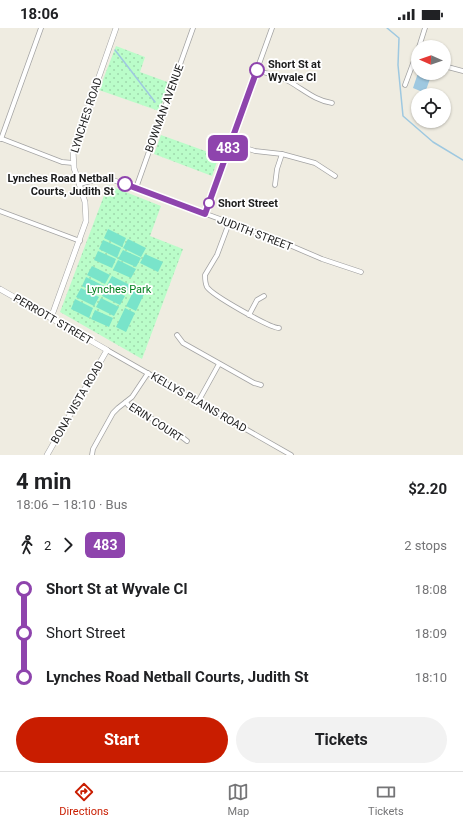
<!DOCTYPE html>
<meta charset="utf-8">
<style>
:root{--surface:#fff;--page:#f2f2f2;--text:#202124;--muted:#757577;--line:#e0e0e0;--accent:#c91d00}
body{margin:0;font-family:Roboto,sans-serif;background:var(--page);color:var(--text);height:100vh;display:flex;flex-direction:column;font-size:15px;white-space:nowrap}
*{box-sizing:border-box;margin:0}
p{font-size:13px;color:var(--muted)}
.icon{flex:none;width:22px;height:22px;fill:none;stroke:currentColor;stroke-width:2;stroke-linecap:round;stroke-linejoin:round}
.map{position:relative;height:427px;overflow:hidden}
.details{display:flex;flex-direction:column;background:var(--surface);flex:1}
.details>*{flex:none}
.badge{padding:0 8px;border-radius:6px;font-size:14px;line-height:26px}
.needle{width:26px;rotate:272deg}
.controls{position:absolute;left:411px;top:12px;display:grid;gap:8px}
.controls a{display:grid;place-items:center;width:40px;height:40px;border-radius:50%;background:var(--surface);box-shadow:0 1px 3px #0004;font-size:20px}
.map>.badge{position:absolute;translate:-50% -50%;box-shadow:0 0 0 2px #fff}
.legs{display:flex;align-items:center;gap:6px;height:44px;padding:0 16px;font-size:13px}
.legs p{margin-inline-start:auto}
.summary{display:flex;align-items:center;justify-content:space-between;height:68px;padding:0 16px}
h1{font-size:22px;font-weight:700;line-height:30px}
.primary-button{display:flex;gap:8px;margin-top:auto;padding:8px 16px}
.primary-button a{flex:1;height:46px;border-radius:24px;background:var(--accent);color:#fff;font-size:16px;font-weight:700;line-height:46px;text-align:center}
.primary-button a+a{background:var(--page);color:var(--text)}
ul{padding:0 16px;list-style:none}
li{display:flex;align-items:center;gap:14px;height:44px;font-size:15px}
li i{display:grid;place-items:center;width:6px;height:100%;margin:0 5px;background:currentColor}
li i::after{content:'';width:10px;height:10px;margin:-5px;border:3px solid;border-radius:50%;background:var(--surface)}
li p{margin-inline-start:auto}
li:first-child i{background:linear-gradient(#0000 50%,currentColor 0)}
li:last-child i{background:linear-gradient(currentColor 50%,#0000 0)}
.status{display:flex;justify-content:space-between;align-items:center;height:28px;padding:0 20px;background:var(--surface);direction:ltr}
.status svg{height:11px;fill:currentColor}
.menu{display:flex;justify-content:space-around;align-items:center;height:56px;border-top:1px solid var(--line);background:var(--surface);font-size:11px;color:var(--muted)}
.menu a{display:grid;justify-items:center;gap:2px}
.menu .selected{color:var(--accent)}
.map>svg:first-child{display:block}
.park{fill:url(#park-dots)}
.pitch{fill:#79e4ca}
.water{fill:#9ec8e0}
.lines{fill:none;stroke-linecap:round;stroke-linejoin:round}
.stream{stroke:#9ec8e0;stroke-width:1.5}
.minor-casing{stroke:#a3a3a3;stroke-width:5.5}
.tertiary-casing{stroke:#a3a3a3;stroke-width:6}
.minor{stroke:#fff;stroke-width:4}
.tertiary{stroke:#fff;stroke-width:5}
.line-1-casing{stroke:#fff;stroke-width:9}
.line-1{stroke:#8e44ad;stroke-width:6}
.stop-1-dot{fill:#fff;stroke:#8e44ad;stroke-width:2}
.labels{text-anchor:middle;stroke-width:3.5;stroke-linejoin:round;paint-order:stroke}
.stop-label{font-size:11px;font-weight:bold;fill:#1c1c1c;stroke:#fff;text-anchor:start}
.street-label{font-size:11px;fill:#1c1c1c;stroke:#fff}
.park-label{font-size:11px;fill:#048120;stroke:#fff}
</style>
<div class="status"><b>18:06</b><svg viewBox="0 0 49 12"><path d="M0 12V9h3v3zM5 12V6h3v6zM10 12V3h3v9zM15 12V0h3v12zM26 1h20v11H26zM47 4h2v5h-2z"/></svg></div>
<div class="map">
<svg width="463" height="427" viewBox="0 0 463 427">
<defs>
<pattern id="park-dots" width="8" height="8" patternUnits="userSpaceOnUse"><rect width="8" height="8" fill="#bafdc9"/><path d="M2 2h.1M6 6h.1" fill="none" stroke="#9fd8ac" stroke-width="1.8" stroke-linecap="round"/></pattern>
</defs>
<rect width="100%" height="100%" fill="#efece1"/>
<!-- park -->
<g class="park">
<polygon points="116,18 145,29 140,44 170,55 159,83 99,62"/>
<polygon points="161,107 219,128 212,148 154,126"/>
<polygon points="108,157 161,178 150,208 183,221 142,331 60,284"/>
</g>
<!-- pitch -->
<g class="pitch">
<polygon points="108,201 126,210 122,219 104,210"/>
<polygon points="128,211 146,220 141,229 123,220"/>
<polygon points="103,212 121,220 117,230 99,221"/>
<polygon points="123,222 141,230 136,239 118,231"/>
<polygon points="98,223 116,231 112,240 94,232"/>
<polygon points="145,226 163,234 158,244 140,235"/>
<polygon points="118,232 136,241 131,250 113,242"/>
<polygon points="92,238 110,247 105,256 87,247"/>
<polygon points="112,248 130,257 126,266 107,257"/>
<polygon points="86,249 104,258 100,267 82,258"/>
<polygon points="106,259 125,268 120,277 102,268"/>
<polygon points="81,260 99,269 94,278 76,269"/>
<polygon points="135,260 145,264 136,283 126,278"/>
<polygon points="101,270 119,279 114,288 96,279"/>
<polygon points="75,271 93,280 89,290 71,281"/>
<polygon points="125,280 135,285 126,304 116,299"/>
<polygon points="95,282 113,290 109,299 91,291"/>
</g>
<!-- water -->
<polygon class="water" points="418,45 432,45 425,65 413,60"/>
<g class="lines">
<!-- stream -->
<g class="stream">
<polyline points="387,0 399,10 398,37 403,88 433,114 463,132"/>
<polyline points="115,22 155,74"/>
</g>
<!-- minor casing -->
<g class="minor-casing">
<g id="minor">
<polyline points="419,19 425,0"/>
<polyline points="444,38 463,43"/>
<path d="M257 42C267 46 280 48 290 54 304 62 316 73 332 75"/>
<polyline points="405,57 418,22"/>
<polyline points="0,110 62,134 73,135"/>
<polyline points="1,111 41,0"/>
<polyline points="230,115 255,123 282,126 315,135 335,148"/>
<polyline points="80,156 101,150 113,152 280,213 322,231 361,244"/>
<polyline points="275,157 277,141 282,126"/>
<polyline points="136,160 193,0"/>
<polyline points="0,183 80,213"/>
<polyline points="205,186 272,0"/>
<path d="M229 195 217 227 205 247C205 251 205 255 207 259 212 267 270 300 279 300"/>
<polyline points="249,287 257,272 264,268"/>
<polyline points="177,307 183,315 254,355 261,357"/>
<polyline points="107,322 291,427"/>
<polyline points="126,374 128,377 178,406 187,413"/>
<polyline points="198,374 219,336"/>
<polyline points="92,427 93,421 113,385 118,380 132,369 148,345"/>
</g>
</g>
<!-- tertiary casing -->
<g class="tertiary-casing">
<g id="tertiary">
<polyline points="0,261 107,322 47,427"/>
<polyline points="51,290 86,193 85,174 74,140 73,123 116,0"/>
</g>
</g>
<!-- minor -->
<use href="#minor" class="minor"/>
<!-- tertiary -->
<use href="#tertiary" class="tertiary"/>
</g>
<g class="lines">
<!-- line-1 casing -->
<g class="line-1-casing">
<polyline id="line-1" points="125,156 205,186 257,42"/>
</g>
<!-- line-1 -->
<use href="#line-1" class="line-1"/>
</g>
<!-- markers -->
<g class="stop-1-dot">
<circle cx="257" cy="42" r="7"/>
<circle cx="125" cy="156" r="7"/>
<circle cx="209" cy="175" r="5"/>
</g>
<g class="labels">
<!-- stop labels -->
<g class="stop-label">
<text x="268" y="40">Short St at<tspan x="268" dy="13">Wyvale Cl</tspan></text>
<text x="114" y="154" text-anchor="end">Lynches Road Netball<tspan x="114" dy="13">Courts, Judith St</tspan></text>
<text x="218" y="179">Short Street</text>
</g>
<!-- street labels -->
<g class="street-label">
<text transform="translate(164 80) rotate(-70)" y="4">BOWMAN AVENUE</text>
<text transform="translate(86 87) rotate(-72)" y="4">LYNCHES ROAD</text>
<text transform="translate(255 205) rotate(21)" y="4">JUDITH STREET</text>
<text transform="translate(53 291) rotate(30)" y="4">PERROTT STREET</text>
<text transform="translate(77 374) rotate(-60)" y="4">BONA VISTA ROAD</text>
<text transform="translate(199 374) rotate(30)" y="4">KELLYS PLAINS ROAD</text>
<text transform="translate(156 394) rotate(33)" y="4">ERIN COURT</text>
</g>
<!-- park labels -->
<g class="park-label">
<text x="119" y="265">Lynches Park</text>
</g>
</g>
</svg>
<div class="controls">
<a><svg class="needle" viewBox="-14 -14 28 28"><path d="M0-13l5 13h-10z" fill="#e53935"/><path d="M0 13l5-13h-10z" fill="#757577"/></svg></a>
<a><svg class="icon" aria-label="locate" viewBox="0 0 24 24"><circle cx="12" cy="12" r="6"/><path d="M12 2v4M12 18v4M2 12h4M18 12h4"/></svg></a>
</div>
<b class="badge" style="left:228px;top:120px;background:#8e44ad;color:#fff">483</b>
</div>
<section class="details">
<div class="summary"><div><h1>4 min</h1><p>18:06 – 18:10 · Bus</p></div><b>$2.20</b></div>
<div class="legs"><svg class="icon" aria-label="walk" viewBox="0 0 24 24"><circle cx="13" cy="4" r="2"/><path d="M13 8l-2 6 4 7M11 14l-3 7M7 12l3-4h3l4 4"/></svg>2<svg class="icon" aria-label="forward" viewBox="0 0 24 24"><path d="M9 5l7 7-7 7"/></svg><b class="badge" style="background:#8e44ad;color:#fff">483</b><p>2 stops</p></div>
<ul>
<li><i style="color:#8e44ad"></i><b>Short St at Wyvale Cl</b><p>18:08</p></li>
<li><i style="color:#8e44ad"></i><span>Short Street</span><p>18:09</p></li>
<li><i style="color:#8e44ad"></i><b>Lynches Road Netball Courts, Judith St</b><p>18:10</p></li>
</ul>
<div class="primary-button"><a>Start</a><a>Tickets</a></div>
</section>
<nav class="menu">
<a class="selected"><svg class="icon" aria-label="directions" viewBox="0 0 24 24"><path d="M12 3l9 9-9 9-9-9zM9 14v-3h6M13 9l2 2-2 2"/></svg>Directions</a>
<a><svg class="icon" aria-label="map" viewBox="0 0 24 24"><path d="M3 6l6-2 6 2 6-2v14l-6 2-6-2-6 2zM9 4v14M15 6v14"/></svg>Map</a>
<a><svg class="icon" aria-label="tickets" viewBox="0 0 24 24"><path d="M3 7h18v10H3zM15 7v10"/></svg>Tickets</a>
</nav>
